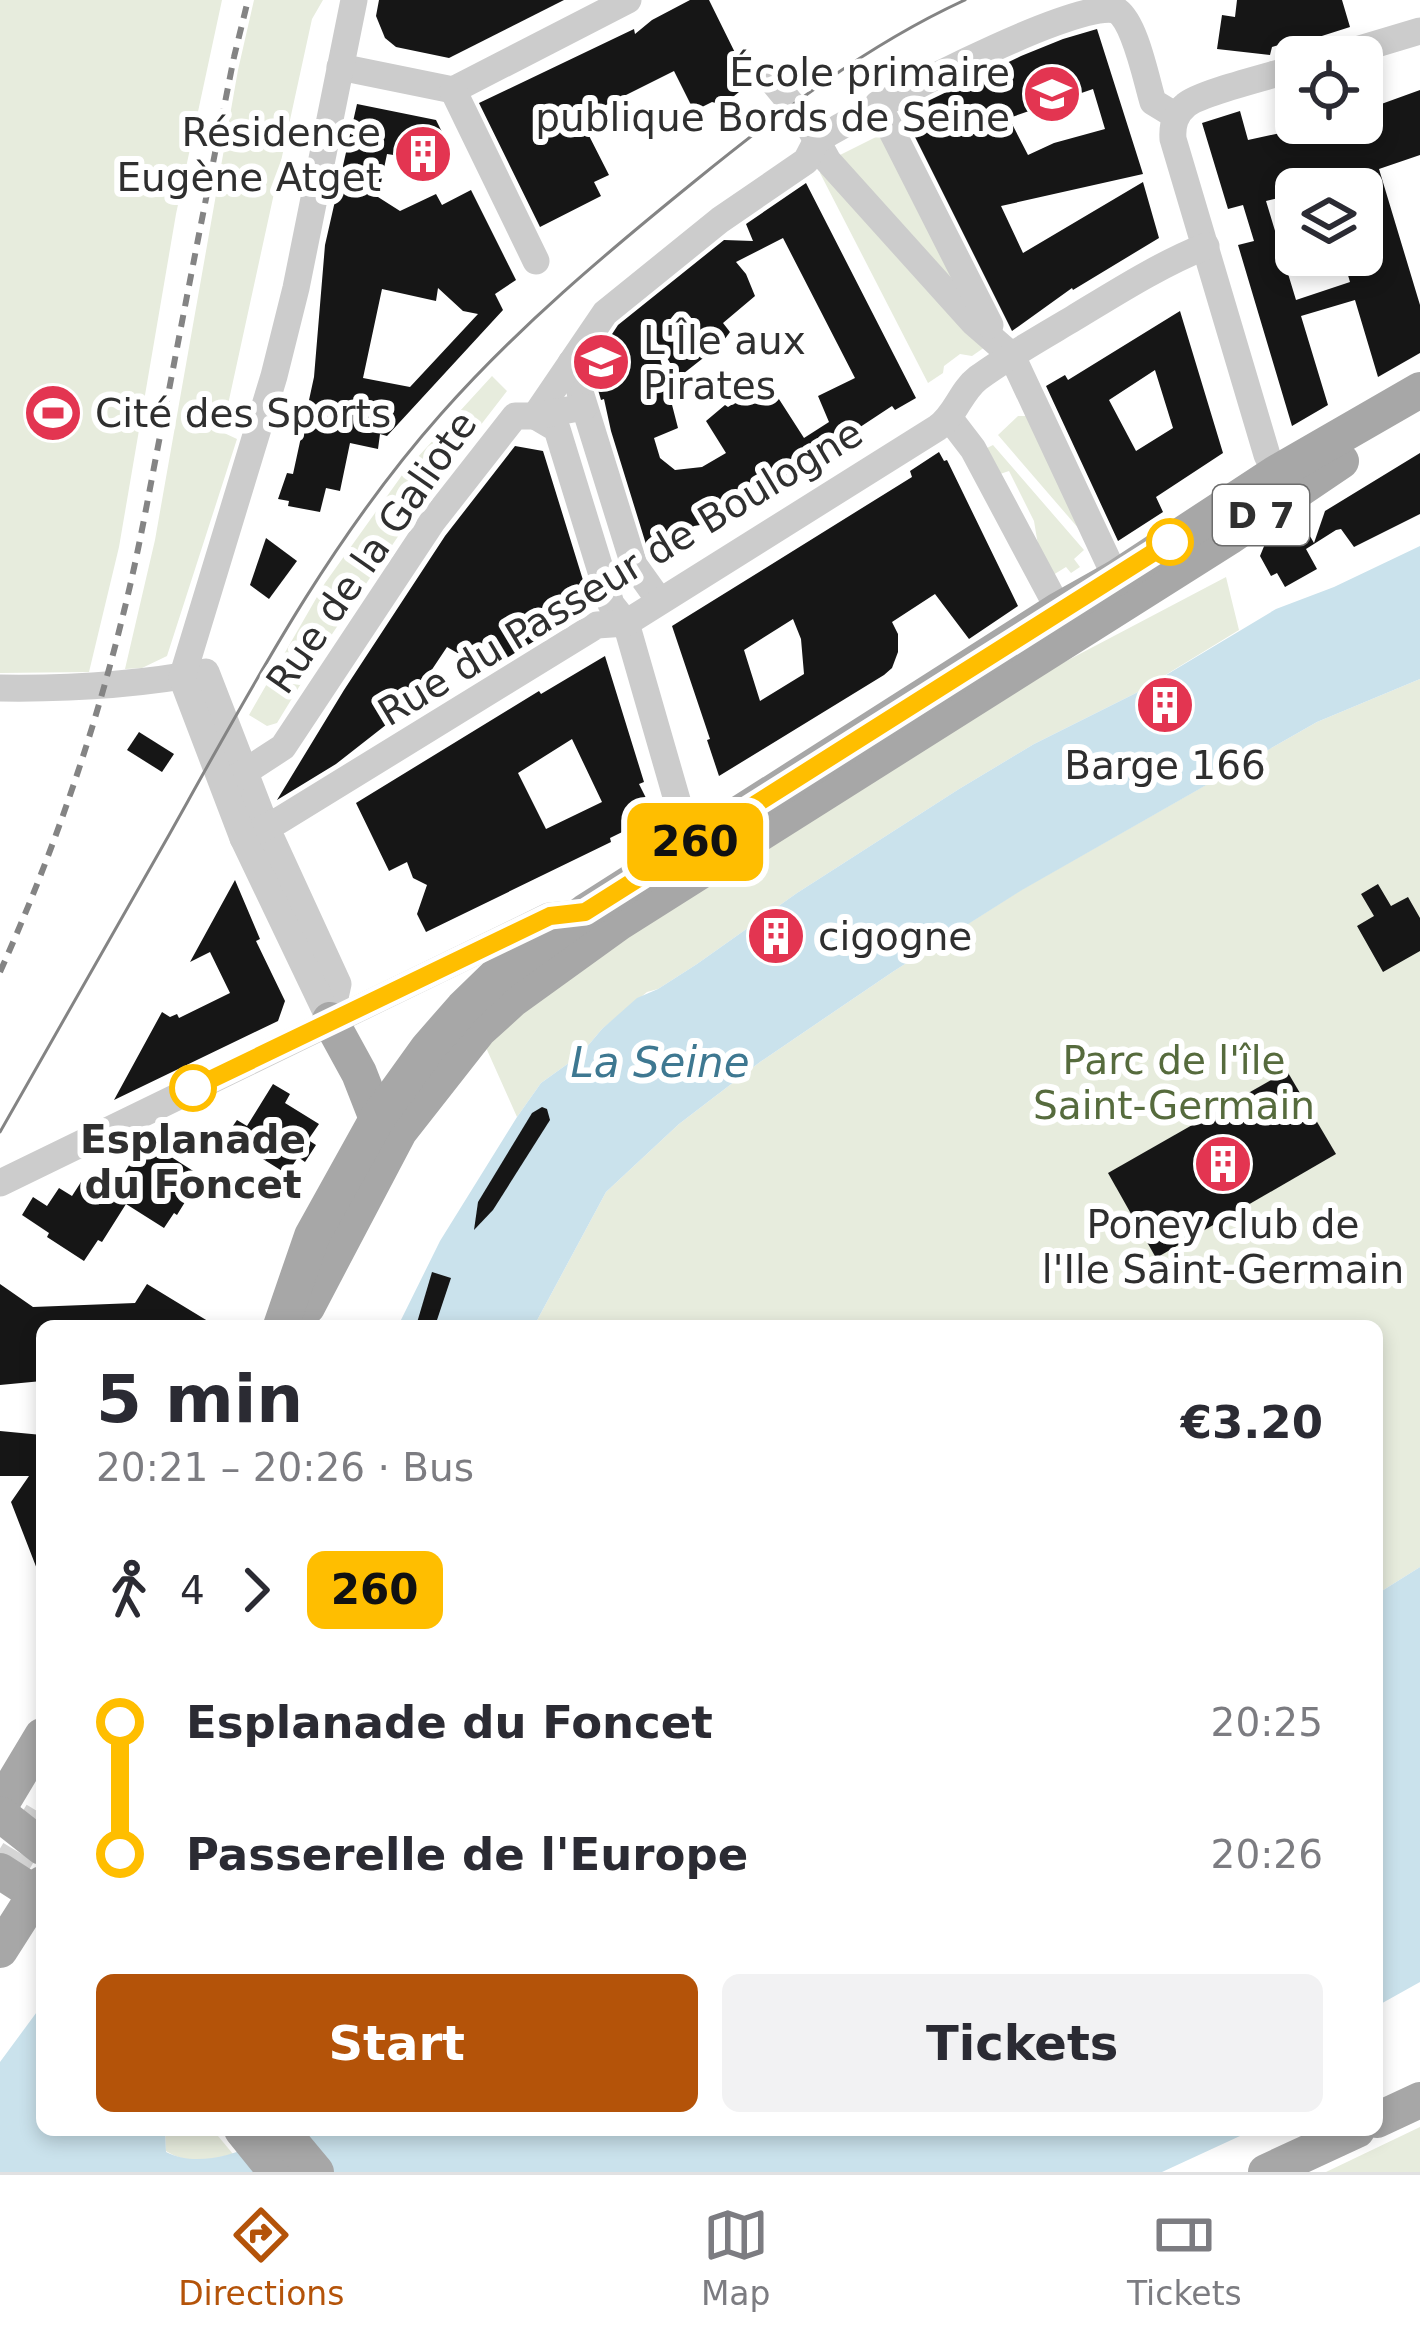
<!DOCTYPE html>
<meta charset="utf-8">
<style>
:root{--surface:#fff;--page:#f2f2f3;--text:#2b2b33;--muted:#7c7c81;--line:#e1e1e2;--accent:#b45309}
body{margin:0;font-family:"DejaVu Sans",sans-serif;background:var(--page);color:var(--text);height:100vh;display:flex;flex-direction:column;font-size:45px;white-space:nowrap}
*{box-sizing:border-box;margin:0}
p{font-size:39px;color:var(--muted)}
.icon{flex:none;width:66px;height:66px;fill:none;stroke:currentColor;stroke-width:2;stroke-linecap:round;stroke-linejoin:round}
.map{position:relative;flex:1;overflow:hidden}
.drawer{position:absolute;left:36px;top:1320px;width:1347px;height:816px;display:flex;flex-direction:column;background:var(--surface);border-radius:18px;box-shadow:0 6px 18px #0003}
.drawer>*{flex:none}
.badge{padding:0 24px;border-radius:18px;font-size:42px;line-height:78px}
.controls{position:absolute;left:1275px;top:36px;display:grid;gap:24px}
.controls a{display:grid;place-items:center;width:108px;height:108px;border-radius:18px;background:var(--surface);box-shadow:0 6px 18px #0003;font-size:60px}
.map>.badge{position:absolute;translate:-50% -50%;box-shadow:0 0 0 6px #fff}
.legs{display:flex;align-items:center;gap:18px;height:132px;padding:0 60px;font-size:39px}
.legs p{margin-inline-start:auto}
.summary{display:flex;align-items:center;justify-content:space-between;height:204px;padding:0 60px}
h1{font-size:66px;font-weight:700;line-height:90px}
.action{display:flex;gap:24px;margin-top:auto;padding:24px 60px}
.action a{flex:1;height:138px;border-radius:18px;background:var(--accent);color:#fff;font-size:48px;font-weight:700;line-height:138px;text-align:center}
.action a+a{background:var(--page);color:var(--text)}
ul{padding:0 60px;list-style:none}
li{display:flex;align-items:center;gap:42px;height:132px;font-size:45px}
li i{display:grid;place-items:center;width:18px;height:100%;margin:0 15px;background:currentColor}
li i::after{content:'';width:30px;height:30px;margin:-15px;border:9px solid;border-radius:50%;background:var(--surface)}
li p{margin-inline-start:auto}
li:first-child i{background:linear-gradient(#0000 50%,currentColor 0)}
li:last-child i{background:linear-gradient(currentColor 50%,#0000 0)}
.tab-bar{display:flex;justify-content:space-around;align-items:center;height:168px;border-top:3px solid var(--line);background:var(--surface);font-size:33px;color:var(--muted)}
.tab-bar a{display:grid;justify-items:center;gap:6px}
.tab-bar .current{color:var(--accent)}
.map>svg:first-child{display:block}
.green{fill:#e7ecdd}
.water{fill:#cae2ec}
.building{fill:#161616;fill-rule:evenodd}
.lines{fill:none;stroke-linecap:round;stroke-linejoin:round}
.major-tunnel{stroke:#d5d5d5;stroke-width:36;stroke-dasharray:36 18;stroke-linecap:butt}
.minor{stroke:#ccc;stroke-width:27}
.major{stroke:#a7a7a7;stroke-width:36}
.tram{stroke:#848484;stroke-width:3}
.rail{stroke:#848484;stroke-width:6;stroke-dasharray:12 9;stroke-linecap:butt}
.line-1-casing{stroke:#fff;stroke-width:27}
.line-1{stroke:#ffbe00;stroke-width:18}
.stop-1-dot{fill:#fff;stroke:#ffbe00;stroke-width:6}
.labels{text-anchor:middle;stroke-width:12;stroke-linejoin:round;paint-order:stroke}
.shield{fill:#fff;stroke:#6d6d6d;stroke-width:3}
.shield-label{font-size:36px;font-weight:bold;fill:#2f2f2f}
.poi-label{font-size:39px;fill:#2f2f2f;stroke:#fff;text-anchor:start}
.street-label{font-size:39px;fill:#2f2f2f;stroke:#fff}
.park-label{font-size:39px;fill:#566b3d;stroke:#fff}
.stop-label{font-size:39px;font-weight:bold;fill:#2f2f2f;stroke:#fff}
.water-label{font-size:42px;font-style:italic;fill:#3e7891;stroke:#fff}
</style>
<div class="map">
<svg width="1420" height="2172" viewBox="0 0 1420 2172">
<rect width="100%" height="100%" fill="#fff"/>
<!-- green -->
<g class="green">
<polygon points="0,0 222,0 176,214 119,547 89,672 0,673"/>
<polygon points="254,0 323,0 312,19 222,432 237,439 167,656 142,668 125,669 155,540 238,70"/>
<polygon points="878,136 889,137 995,340 972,356 960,354 944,366 943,373 928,383 820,173 824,163"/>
<polygon points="492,376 507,391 422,501 324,646 277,723 267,726 249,715 325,583 405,471"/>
<polygon points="1018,416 1029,416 1079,529 998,435"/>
<polygon points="993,445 1084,550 1074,559 1080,567 1071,573 1066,567 1053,575 1040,557 1034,521 1009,471 997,475 985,449"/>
<polygon points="1226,577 1239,630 1136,693 1034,744 959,789 797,893 697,964 658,989 647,992 602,1029 580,1055 541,1083 517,1117 479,1032 926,735"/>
<polygon points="1420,679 1420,1567 1377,1594 1377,1326 534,1326 606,1192 679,1124 760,1062 894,971 1021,890 1317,722"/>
<polygon points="1420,2127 1420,2172 1326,2172"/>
<path d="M165 2130H213L233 2154C209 2160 188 2165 166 2151Z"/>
</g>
<!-- water -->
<g class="water">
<polygon points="1420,546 1420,679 1317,722 1022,890 894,971 760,1062 679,1124 606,1192 534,1326 398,1326 440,1241 517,1117 541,1083 580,1055 602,1029 637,998 658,989 697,964 797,893 959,789 1034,744 1136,693 1276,609 1334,587"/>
<polygon points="1420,1567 1420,1982 1377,2006 1377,1594"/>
<path d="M42 2005V2130H165L166 2152C206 2172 254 2145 292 2130H1253L1162 2172H0V2062Z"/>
</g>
<!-- building -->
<g class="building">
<polygon points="379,0 564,0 449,58 396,47 385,38 376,16"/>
<polygon points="690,0 709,0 750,83 723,105 712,102 694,111 674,71 580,118 609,175 594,182 601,196 540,227 479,103 634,29 635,34 652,20"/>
<polygon points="1237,0 1342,0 1350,27 1303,42 1302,38 1272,47 1270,55 1217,49 1222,15 1235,17"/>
<path d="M1097 29 1143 174 1001 206 1023 253 1143 182 1159 238 1073 290 1072 288 1012 331 903 113 1021 56 1063 39ZM1093 89 1105 129 1054 143 1028 155 1009 118Z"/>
<path d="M1420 90V155L1379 169 1420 305V353L1378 377 1355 300 1301 316 1328 405 1292 426 1238 245 1254 241 1243 205 1228 209 1202 123 1240 111 1248 140 1304 128 1302 123H1362V111ZM1296 189H1362V255H1342L1350 282 1296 300 1266 201 1296 194Z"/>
<path d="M357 104 436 120 451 150V156L440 162 387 154 378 197 400 211 436 194 442 205 471 190 516 280 495 294 503 310 387 436 380 434 378 449 350 443 340 491 326 488 320 512 288 506 289 501 278 499 287 473 293 474 314 377 325 245ZM438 288 463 311 478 314 410 387 363 378 382 289 436 301Z"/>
<path d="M806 183 916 398 895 410 892 406 766 489H752L748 496H723L717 509H708L700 525 694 526 649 554 611 431 604 399 601 400 593 373 597 357 618 325 724 240 753 241 746 224ZM783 238 855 378 818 396 829 422 804 438 768 382 728 407 725 405 706 421 726 453 702 467 675 470 660 458 654 438 678 428 655 339 679 377 721 344 730 332 723 323 755 296 746 274 736 262Z"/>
<path d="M1180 311 1223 453 1156 497 1163 512 1118 541 1046 386 1065 375 1068 380ZM1155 370 1173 428 1136 451 1109 400Z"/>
<polygon points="515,446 543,451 591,606 479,675 483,653 461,655 447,647 405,710 336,764 277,800 344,690 445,536"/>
<path d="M939 452 944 461 947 460 1018 606 969 639 935 594 892 622 898 634V652L892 668 884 675 719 776 707 740 710 739 672 626 912 477 910 471ZM793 619 801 639 804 674 760 701 744 650Z"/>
<polygon points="1420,453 1420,514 1354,547 1341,529 1336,530 1306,549 1317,569 1285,587 1277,573 1271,576 1260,556 1267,539 1300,519 1314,543 1325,511"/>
<polygon points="266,538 297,561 269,599 250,585"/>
<path d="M605 656 644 782 639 784 655 816 610 838 611 842 426 932 417 914 427 885 413 878 407 862 389 871 356 803 539 691 541 694ZM572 739 602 802 546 829 518 773Z"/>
<polygon points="139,732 174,754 162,772 127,750"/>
<polygon points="235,880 260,939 256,941 285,1001 278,1021 114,1100 162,1012 170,1017 177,1014 179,1018 230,993 210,952 190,962"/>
<polygon points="1378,884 1391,906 1408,897 1420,918 1420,951 1383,972 1357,926 1374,916 1361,894"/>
<polygon points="1287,1071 1336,1154 1156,1258 1108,1173"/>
<polygon points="273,1084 290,1094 285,1103 319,1124 308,1140 316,1145 305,1162 298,1157 287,1174 226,1136 237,1120 247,1126"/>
<polygon points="542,1107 547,1109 550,1120 493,1210 474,1230 478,1202 532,1113"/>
<polygon points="151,1144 201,1176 177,1215 174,1213 164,1228 126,1204 102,1242 98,1240 84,1261 47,1237 49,1233 22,1215 33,1197 47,1206 59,1188 72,1196 81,1182 96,1191 98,1187 111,1195 134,1157 140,1161"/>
<polygon points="432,1272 451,1278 435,1326 416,1326"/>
<polygon points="0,1284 33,1307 135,1303 147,1284 216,1326 42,1326 42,1381 0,1385"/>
<polygon points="0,1431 42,1435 42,1582 11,1502 29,1476 0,1476"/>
</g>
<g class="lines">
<!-- major-tunnel -->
<polyline class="major-tunnel" points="0,1883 42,1814"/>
<!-- minor -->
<g class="minor">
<polyline points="1333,57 1420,31"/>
<polyline points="340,67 453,90 628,0"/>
<polyline points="766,73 807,123 828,161 973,322 1012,356 1116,578"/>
<polyline points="453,90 536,261"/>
<polyline points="878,104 990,325"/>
<polyline points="571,363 634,565 659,600"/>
<path d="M535 416 605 313 720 220 806 161 817 140C865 112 1070 0 1116 10 1135 21 1146 79 1153 102L1176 116"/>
<polyline points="535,416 557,429 611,604 626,623 690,845"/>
<polyline points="950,419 973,449 1059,610"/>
<path d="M1276 473 1267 455 1173 139C1172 125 1175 114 1186 105 1199 93 1274 75 1296 68"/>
<path d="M0 688C69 689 137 685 206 672L266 827 338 984 330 1020"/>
<polyline points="231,781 283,747 432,522 515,416 535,416 584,407"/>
<path d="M243 838 280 820 597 625 626 623 937 428C956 415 960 392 978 378 1008 356 1042 337 1074 318 1117 292 1159 265 1206 246"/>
<polyline points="330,1020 243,838 182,678 274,376 296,288 354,0"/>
<polyline points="0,1183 549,916 581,913"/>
</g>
<!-- major -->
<g class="major">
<polyline points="330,1020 359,1073 377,1119"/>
<polyline points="307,1307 399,1132 479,1030 512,1000 620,922 1229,537 1341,461"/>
<polyline points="281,1326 312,1236 377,1119 428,1048 463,1008 496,976 585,912 1059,610 1116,578 1276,473 1420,390"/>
<polyline points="0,1806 42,1736"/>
<polyline points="0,1814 42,1847"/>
<polyline points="0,1871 42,1898"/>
<polyline points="0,1950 42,1884"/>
<polyline points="1377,2120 1420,2100"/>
<polyline points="242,2130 276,2172"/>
<polyline points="281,2130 316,2172"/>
<polyline points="1266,2172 1357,2130"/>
</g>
<!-- tram -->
<path class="tram" d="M0 1132C62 1022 126 912 188 801 263 666 338 530 441 414 517 328 605 254 695 181 779 113 865 46 965 0"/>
<!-- rail -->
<path class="rail" d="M0 972C52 856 94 735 124 611 141 543 152 474 166 406 188 289 211 173 234 57L248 0"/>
</g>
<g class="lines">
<!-- line-1 casing -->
<g class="line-1-casing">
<polyline id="line-1" points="193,1088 550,916 585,912 1170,542"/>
</g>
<!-- line-1 -->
<use href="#line-1" class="line-1"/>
</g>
<!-- icons -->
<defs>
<g id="school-disc" transform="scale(3)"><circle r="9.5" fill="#e33551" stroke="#fff"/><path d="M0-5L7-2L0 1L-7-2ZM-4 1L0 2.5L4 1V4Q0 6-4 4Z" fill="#fff"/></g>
<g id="building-disc" transform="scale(3)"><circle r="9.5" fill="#e33551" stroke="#fff"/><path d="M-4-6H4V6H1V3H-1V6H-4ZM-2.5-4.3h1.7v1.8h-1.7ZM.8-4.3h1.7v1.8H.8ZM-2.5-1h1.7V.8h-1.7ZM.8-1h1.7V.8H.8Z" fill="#fff"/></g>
<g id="stadium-disc" transform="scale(3)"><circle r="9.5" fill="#e33551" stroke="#fff"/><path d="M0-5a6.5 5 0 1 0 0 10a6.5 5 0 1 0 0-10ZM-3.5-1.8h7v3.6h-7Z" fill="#fff"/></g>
</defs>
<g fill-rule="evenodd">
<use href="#school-disc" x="1052" y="94"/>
<use href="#building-disc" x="423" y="154"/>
<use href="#school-disc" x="601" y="362"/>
<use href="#stadium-disc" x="53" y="413"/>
<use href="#building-disc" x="1165" y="705"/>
<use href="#building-disc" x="776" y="936"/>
<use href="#building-disc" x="1223" y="1164"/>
</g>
<!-- markers -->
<g class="stop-1-dot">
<circle cx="1170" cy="542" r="21"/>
<circle cx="193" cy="1088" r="21"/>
</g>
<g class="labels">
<!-- shield labels -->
<rect class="shield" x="1213" y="485" width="96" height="60" rx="9"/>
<g class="shield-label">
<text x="1261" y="528">D 7</text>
</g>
<!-- poi labels -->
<g class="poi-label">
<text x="1010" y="86" text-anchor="end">École primaire<tspan x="1010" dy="45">publique Bords de Seine</tspan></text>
<text x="381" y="146" text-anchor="end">Résidence<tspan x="381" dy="45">Eugène Atget</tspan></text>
<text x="643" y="354">L'Île aux<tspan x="643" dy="45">Pirates</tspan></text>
<text x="95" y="427">Cité des Sports</text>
<text x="1165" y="779" text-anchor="middle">Barge 166</text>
<text x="818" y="950">cigogne</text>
<text x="1223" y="1238" text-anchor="middle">Poney club de<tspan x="1223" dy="45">l'Ile Saint-Germain</tspan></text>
</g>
<!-- street labels -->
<g class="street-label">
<text transform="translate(371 552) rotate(-55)" y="14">Rue de la Galiote</text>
<text transform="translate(620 572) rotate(-31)" y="14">Rue du Passeur de Boulogne</text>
</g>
<!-- park labels -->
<g class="park-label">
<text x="1174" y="1074">Parc de l'île<tspan x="1174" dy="45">Saint-Germain</tspan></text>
</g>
<!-- stop labels -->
<g class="stop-label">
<text x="193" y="1153">Esplanade<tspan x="193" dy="45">du Foncet</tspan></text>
</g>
<!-- water labels -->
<g class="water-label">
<text x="660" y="1077">La Seine</text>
</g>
</g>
</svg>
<div class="controls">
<a><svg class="icon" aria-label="locate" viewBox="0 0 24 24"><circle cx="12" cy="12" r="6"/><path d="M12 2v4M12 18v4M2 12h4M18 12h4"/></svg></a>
<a><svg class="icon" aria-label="layers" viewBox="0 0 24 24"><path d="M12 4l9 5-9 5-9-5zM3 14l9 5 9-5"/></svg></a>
</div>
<b class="badge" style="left:695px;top:842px;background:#ffbe00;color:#111">260</b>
<section class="drawer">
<div class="summary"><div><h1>5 min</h1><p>20:21 – 20:26 · Bus</p></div><b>€3.20</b></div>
<div class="legs"><svg class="icon" aria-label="walk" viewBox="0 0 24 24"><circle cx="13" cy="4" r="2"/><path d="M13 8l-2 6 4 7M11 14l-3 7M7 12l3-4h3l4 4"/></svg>4<svg class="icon" aria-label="forward" viewBox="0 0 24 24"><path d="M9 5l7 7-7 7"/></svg><b class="badge" style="background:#ffbe00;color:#111">260</b></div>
<ul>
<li><i style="color:#ffbe00"></i><b>Esplanade du Foncet</b><p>20:25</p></li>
<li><i style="color:#ffbe00"></i><b>Passerelle de l'Europe</b><p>20:26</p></li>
</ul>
<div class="action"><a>Start</a><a>Tickets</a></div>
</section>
</div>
<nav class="tab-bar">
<a class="current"><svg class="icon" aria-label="directions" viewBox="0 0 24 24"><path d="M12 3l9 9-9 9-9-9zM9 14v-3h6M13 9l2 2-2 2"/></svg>Directions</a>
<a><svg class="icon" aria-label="map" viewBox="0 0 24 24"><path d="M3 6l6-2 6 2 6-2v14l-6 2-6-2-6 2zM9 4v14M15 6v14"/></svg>Map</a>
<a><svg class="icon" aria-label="tickets" viewBox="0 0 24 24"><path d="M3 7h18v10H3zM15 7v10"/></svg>Tickets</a>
</nav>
